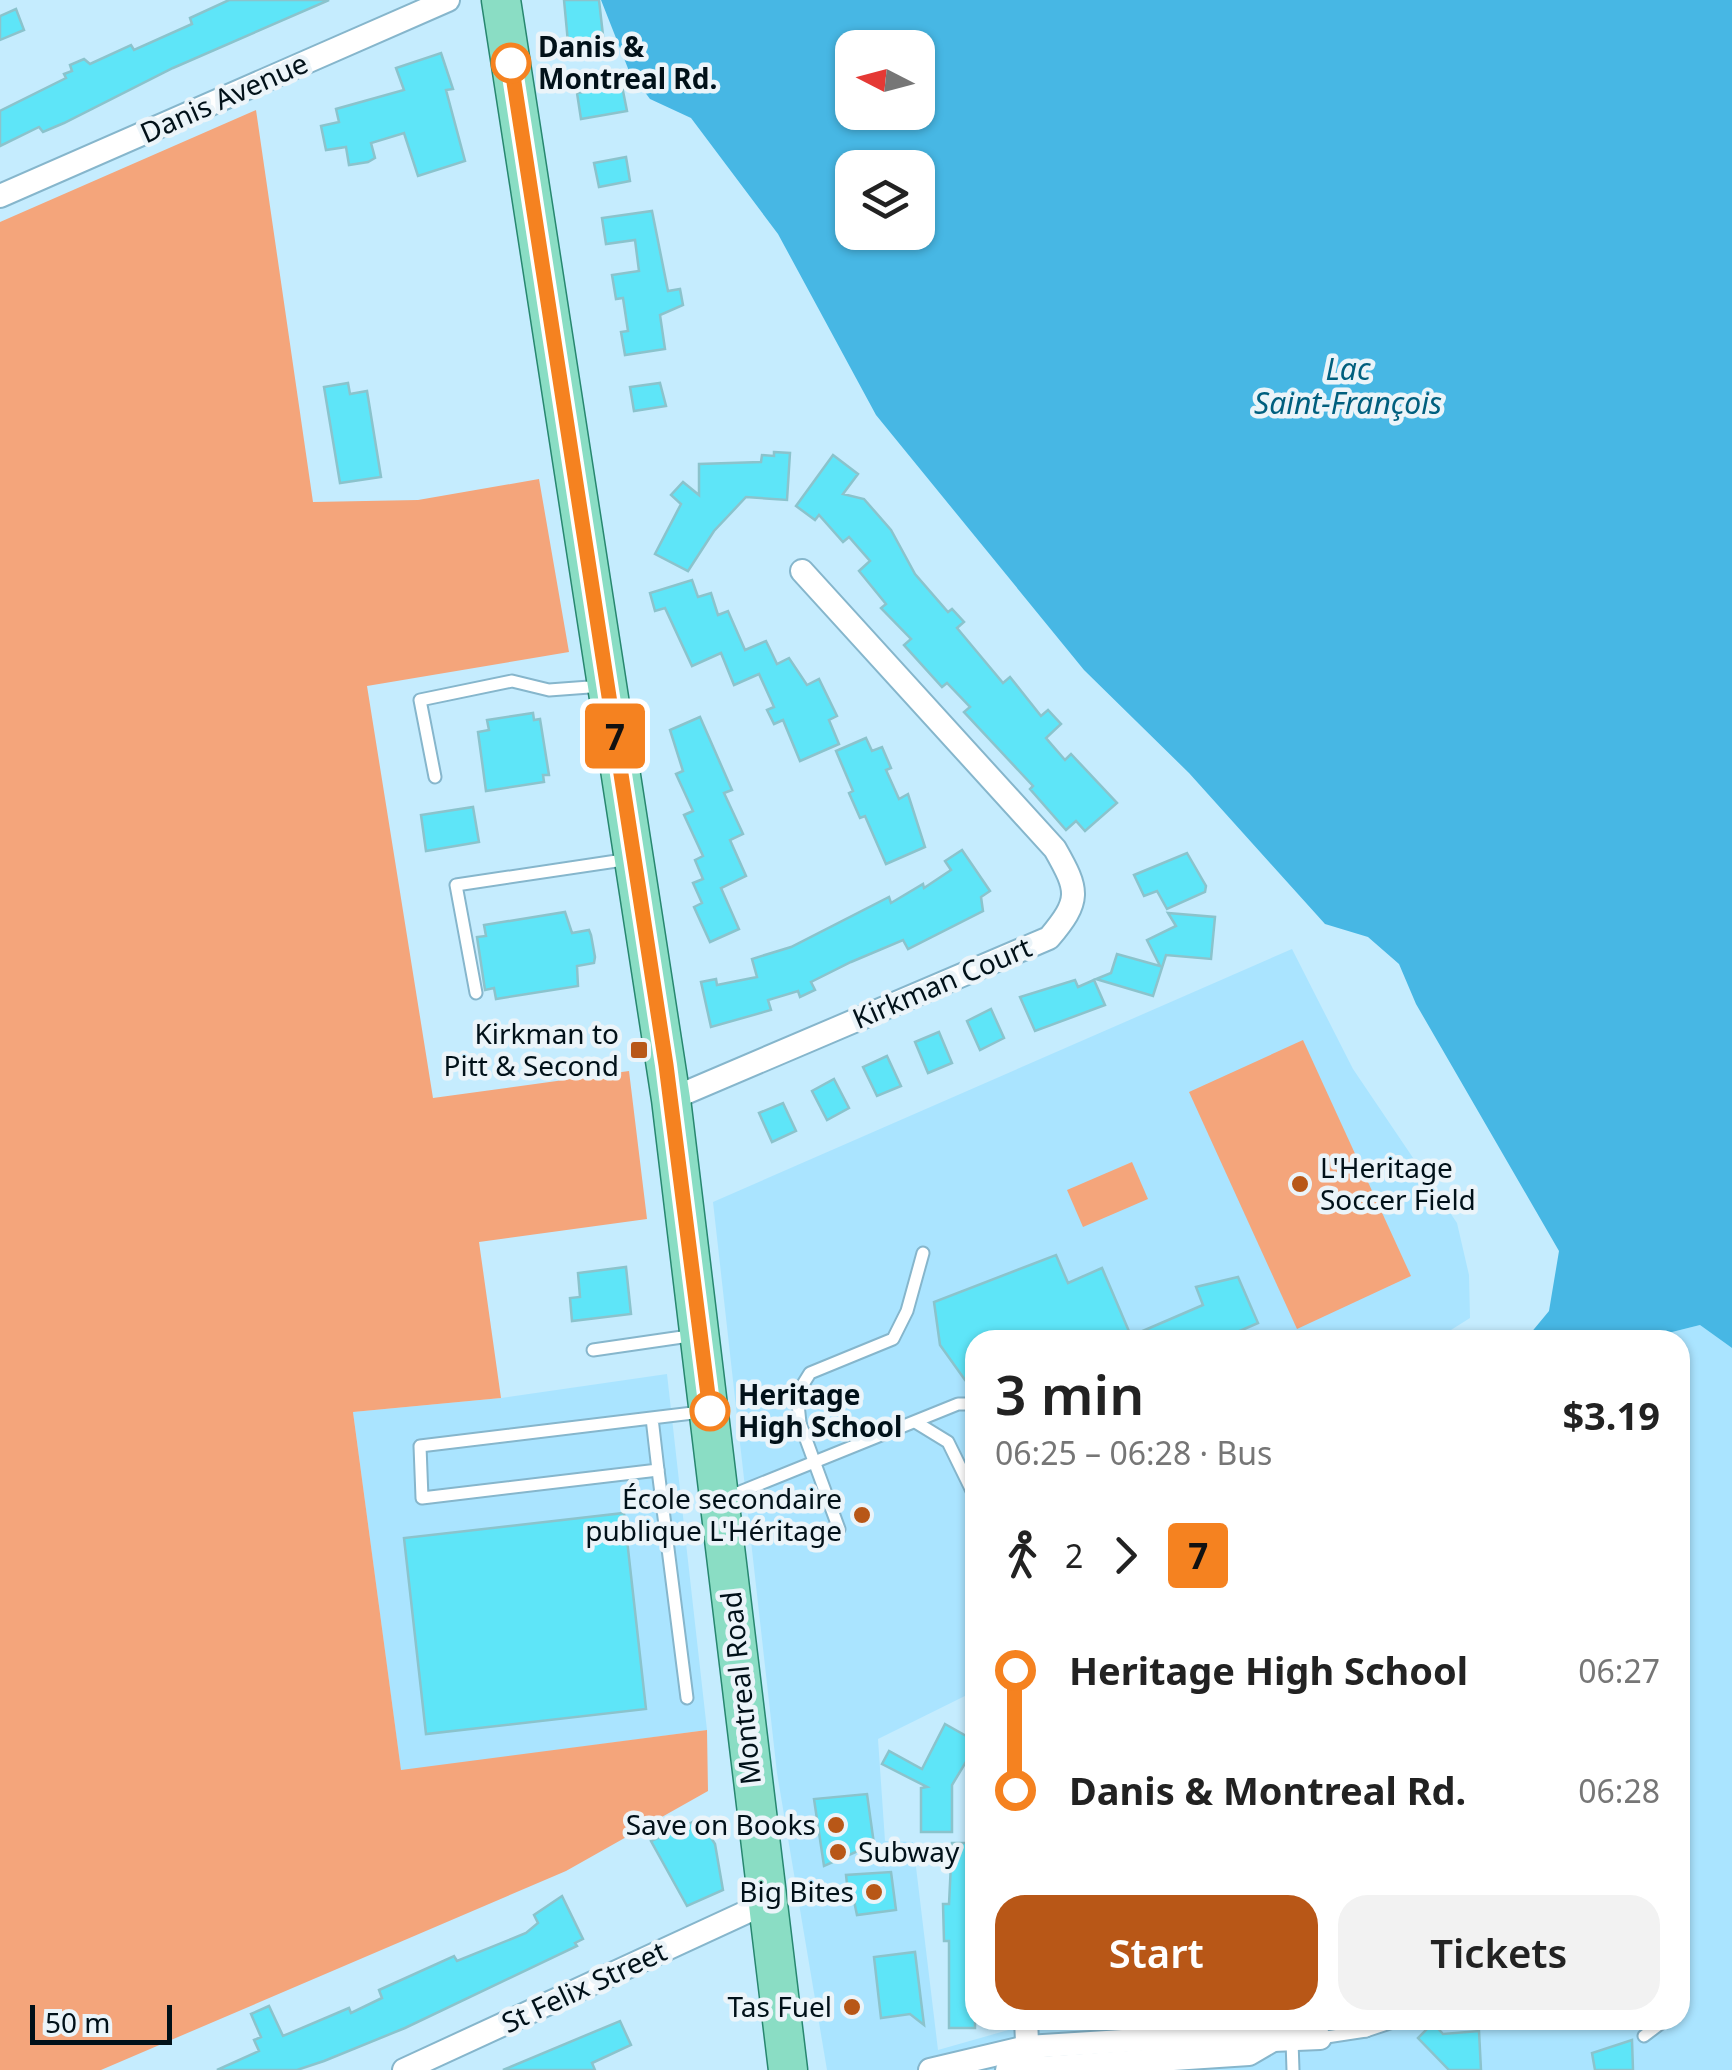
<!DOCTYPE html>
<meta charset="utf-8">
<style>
:root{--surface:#fff;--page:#f2f2f2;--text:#222;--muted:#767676;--accent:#b85717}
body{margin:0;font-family:"Noto Sans",sans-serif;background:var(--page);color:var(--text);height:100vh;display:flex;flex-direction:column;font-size:38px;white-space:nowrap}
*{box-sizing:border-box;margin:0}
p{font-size:32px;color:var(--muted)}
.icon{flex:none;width:55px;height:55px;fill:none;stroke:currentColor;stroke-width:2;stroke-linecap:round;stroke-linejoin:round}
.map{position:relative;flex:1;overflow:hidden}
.sheet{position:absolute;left:965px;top:1330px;width:725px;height:700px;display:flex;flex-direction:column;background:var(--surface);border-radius:30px;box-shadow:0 2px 8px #0004}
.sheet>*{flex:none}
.badge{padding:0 20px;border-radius:8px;font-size:35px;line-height:65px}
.needle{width:65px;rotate:276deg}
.buttons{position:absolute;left:835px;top:30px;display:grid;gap:20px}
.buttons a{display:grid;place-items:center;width:100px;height:100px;border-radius:20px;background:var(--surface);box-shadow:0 2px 8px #0004;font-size:50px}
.scale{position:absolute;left:30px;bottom:25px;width:142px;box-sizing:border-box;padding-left:10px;border:5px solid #011119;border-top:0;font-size:28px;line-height:35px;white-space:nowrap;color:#011119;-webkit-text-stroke:8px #ebf4f9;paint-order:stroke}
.map>.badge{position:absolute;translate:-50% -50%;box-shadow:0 0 0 5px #fff}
.legs{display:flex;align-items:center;gap:15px;height:110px;padding:0 30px;font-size:32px}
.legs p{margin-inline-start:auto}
.summary{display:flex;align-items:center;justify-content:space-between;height:170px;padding:0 30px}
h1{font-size:55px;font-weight:600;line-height:75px}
.button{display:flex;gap:20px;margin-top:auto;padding:20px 30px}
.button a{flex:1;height:115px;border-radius:30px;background:var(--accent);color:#fff;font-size:40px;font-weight:600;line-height:115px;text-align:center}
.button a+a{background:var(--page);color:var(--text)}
ul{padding:0 30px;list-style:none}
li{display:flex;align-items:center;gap:35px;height:120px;font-size:38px}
li i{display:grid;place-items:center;width:15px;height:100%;margin:0 12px;background:currentColor}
li i::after{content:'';width:25px;height:25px;margin:-12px;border:8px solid;border-radius:50%;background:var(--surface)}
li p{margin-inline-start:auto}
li:first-child i{background:linear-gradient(#0000 50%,currentColor 0)}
li:last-child i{background:linear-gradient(currentColor 50%,#0000 0)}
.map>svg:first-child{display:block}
.built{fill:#aae4ff}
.green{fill:#f4a57b}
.water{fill:#47b7e4;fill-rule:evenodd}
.building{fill:#5ee5f8;stroke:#8bc3cc;stroke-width:2.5}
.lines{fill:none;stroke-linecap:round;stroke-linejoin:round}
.lane-casing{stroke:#86b6cc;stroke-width:15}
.street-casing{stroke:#86b6cc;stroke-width:26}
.primary-casing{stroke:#27876f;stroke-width:41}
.lane{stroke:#fff;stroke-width:11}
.street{stroke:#fff;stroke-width:22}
.primary{stroke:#8addc4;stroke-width:38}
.line-1-casing{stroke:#fff;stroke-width:22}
.line-1{stroke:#f58220;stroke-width:15}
.stop-1-dot{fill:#fff;stroke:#f58220;stroke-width:5}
.poi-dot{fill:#b85717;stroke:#ebf4f9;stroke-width:4}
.labels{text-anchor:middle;stroke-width:9;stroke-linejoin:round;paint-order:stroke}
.stop-label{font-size:28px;font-weight:bold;fill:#011119;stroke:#ebf4f9;text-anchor:start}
.street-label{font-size:28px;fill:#011119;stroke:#ebf4f9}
.poi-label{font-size:28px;fill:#011119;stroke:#ebf4f9;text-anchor:end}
.water-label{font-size:30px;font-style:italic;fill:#005f7e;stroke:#ebf4f9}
</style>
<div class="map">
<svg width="1732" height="2070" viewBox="0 0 1732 2070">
<rect width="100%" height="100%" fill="#c5ecfe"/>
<!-- built -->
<g class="built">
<polygon points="1292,949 1353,1069 1457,1223 1469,1275 1470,1318 1435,1340 975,1340 975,1691 878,1739 885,1841 913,1842 938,2050 1019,2027 1128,2026 1131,2020 1680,2020 1680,1340 1640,1340 1700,1325 1732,1348 1732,2070 827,2070 777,1773 713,1202"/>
<polygon points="667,1374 707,1730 401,1771 353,1412 501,1398"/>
</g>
<!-- green -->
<g class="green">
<polygon points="256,110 313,502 418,500 539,479 569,652 367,686 433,1098 629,1071 647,1219 479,1242 501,1398 353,1412 401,1770 707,1730 708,1791 566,1871 101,2070 0,2070 0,222"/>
<polygon points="1303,1040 1411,1276 1297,1329 1189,1092"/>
<polygon points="1132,1162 1148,1199 1083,1227 1067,1190"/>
</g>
<!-- water -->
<path class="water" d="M601 0H1732V1348L1700 1325 1640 1340H1525L1549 1311 1559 1251 1416 1004 1399 964 1368 937 1325 924 1189 773 1084 670 876 415 778 234 691 118 650 99 629 71ZM852 48H918V112H852ZM852 168H918V232H852Z"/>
<!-- building -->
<g class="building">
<polygon points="229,0 329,0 173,68 64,123 43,132 39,127 0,146 0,111 66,78 64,74 72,71 70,65 84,59 90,64 131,45 134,50 192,24 190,18"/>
<polygon points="564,0 599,0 604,44 569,53"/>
<polygon points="16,9 24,30 0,40 0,16"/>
<polygon points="441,53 453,89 446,90 465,161 418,176 404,133 371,143 375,158 368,162 349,165 346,147 326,150 321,126 339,122 336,109 404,90 396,68"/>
<polygon points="622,86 627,111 581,119 577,93"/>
<polygon points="626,157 630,181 599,187 594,163"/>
<polygon points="652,211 668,291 680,289 683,305 660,315 665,349 625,355 621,332 628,331 623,298 616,299 612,275 639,271 635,240 606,244 602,218"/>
<polygon points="348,383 350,394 367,391 381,477 340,483 324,387"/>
<polygon points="660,383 666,406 634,411 630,387"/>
<polygon points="774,452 790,453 787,500 746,497 714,531 688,571 655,554 681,504 671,495 683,482 699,495 699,464 761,462 762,455 774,456"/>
<polygon points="833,455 858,474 843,494 864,499 891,530 915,574 948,612 952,609 964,622 957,628 1003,683 1010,677 1041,716 1048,710 1061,724 1046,738 1065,760 1071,754 1117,803 1085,831 1076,821 1066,830 1030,789 1033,786 964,712 970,707 947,683 942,687 904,645 911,639 881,608 886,604 859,571 870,561 849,537 843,542 819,515 815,520 796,506"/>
<polygon points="692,580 698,597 711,593 718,615 728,611 745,650 766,641 777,664 789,658 807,685 819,679 837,716 829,720 839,744 800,761 783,720 774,724 767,710 774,707 759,674 734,685 721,653 692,666 665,608 655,611 650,593"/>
<polygon points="533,713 534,720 540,719 549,775 543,775 544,782 486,791 478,732 489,730 487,720"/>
<polygon points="700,717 732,790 724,793 743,834 730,840 746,876 721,888 739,929 710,942 694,907 702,903 693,883 703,879 695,860 703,856 684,815 693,811 676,774 683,771 670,730"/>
<polygon points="866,738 872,751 882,747 891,768 886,770 899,799 908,794 925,847 886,864 865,816 860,818 849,793 853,791 836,751"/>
<polygon points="473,807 479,842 426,851 421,815"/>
<polygon points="962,850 990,891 981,897 983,911 908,949 903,940 851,962 811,982 815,990 800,997 798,991 768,1000 771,1010 711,1027 701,982 716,979 717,985 757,977 752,959 791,947 889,897 891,903 923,884 924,888 951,870 945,861"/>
<polygon points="1187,853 1206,886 1205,892 1167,909 1157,891 1144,896 1134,875"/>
<polygon points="565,912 572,933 589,930 591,935 595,957 594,963 577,966 578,986 496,999 494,988 485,990 477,937 486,936 484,925"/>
<polygon points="1168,913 1215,917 1211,959 1166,955 1153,996 1096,979 1111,973 1117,954 1160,966 1147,940 1176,926"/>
<polygon points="1075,980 1078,987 1094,980 1105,1005 1035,1031 1020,997"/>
<polygon points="991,1009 1004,1038 980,1050 967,1021"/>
<polygon points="939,1032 952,1063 928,1073 915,1042"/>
<polygon points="887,1056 901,1086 877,1096 863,1067"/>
<polygon points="834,1079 849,1108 827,1120 812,1091"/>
<polygon points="783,1103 796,1131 772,1142 759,1113"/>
<polygon points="1056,1255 1068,1283 1102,1268 1131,1336 1203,1305 1196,1287 1238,1277 1258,1323 1219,1340 975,1340 975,1376 965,1380 940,1345 934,1302"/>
<polygon points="626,1267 631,1314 572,1321 570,1298 580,1297 578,1273"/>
<polygon points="624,1513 646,1709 426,1734 404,1538"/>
<polygon points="945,1724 975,1741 975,1747 952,1785 952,1832 921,1832 921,1788 927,1787 882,1764 889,1751 922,1769"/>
<polygon points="867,1794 874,1844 824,1866 814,1799"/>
<polygon points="699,1819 715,1844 723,1890 687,1906 651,1841"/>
<polygon points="952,1843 975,1843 975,2028 949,2028 949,1941 944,1941 943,1904 949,1904"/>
<polygon points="891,1872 896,1910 857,1915 854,1901 849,1902 846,1875"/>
<polygon points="562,1896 583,1939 575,1943 577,1946 405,2028 324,2061 297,2070 217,2070 259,2051 254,2040 261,2037 251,2014 269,2006 283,2036 349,2008 351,2013 382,1998 379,1990 454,1956 457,1961 526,1933 538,1923 534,1915"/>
<polygon points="915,1952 924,2025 910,2014 881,2018 874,1957"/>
<polygon points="620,2021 631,2045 592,2063 595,2070 503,2070"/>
<polygon points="1433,2023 1443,2034 1479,2031 1481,2070 1449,2070 1418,2038"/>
<polygon points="1632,2040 1633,2070 1595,2070 1592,2053"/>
</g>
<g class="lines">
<!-- lane casing -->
<g class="lane-casing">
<g id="lane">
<polyline points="435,777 420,700 512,681 549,690 603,686"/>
<polyline points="476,993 456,885 630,859"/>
<polyline points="593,1350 696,1335"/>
<polyline points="652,1418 658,1470 422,1498 420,1446 701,1412"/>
<polyline points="917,1423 948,1442 975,1497"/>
<polyline points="658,1470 687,1698"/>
<polyline points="725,1498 958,1404 975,1404"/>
<polyline points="839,1529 800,1423 797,1394 810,1373 893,1339 907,1311 923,1253"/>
<polyline points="1320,2020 1320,2038 1366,2031 1366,2020"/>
<polyline points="1366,2031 1399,2020"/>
<polyline points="1644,2036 1665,2020"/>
<polyline points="1292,2041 1293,2070"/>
</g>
</g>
<!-- street casing -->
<g class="street-casing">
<g id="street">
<polyline points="0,196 448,0"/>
<path d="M671 1099 1049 938C1081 900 1079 891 1055 849L802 571"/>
<polyline points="1026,2020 1028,2063"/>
<polyline points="404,2070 764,1904"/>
<polyline points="930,2070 1027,2047 1250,2033 1273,2040 1320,2038"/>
<polyline points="1007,2070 1249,2054 1273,2040"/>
</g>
</g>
<!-- primary casing -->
<g class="primary-casing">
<polyline id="primary" points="501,0 671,1099 788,2070"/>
</g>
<!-- lane -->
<use href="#lane" class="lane"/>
<!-- street -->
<use href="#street" class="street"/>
<!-- primary -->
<use href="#primary" class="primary"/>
</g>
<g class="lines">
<!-- line-1 casing -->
<g class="line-1-casing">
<polyline id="line-1" points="511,63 666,1065 710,1411"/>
</g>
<!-- line-1 -->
<use href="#line-1" class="line-1"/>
</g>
<!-- markers -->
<g class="stop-1-dot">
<circle cx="511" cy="63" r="18"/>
<circle cx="710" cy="1411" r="18"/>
</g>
<g class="poi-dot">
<rect x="629" y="1040" width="20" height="20" rx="5"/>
<circle cx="1300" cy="1184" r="10"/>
<circle cx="862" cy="1515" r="10"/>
<circle cx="836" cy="1825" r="10"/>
<circle cx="838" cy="1852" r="10"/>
<circle cx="874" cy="1892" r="10"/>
<circle cx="852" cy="2007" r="10"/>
</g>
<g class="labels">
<!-- stop labels -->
<g class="stop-label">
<text x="538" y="57">Danis &amp;<tspan x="538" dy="32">Montreal Rd.</tspan></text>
<text x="738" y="1405">Heritage<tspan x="738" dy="32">High School</tspan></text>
</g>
<!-- street labels -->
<g class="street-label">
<text transform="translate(224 98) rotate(-24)" y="10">Danis Avenue</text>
<text transform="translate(942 983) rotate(-23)" y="10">Kirkman Court</text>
<text transform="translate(741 1688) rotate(-96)" y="10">Montreal Road</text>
<text transform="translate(584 1987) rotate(-25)" y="10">St Felix Street</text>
</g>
<!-- poi labels -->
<g class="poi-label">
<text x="619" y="1044">Kirkman to<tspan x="619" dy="32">Pitt &amp; Second</tspan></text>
<text x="1320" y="1178" text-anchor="start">L'Heritage<tspan x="1320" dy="32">Soccer Field</tspan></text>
<text x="842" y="1509">École secondaire<tspan x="842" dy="32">publique L'Héritage</tspan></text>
<text x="816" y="1835">Save on Books</text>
<text x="858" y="1862" text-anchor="start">Subway</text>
<text x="854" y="1902">Big Bites</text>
<text x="832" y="2017">Tas Fuel</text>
</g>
<!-- water labels -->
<g class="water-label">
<text x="1348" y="380">Lac<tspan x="1348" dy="34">Saint-François</tspan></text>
</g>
</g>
</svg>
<div class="buttons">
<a><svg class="needle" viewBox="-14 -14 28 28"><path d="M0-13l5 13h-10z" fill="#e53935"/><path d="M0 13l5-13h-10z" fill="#767676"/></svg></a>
<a><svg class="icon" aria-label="layers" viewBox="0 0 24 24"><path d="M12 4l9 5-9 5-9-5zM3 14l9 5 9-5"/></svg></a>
</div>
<div class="scale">50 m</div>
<b class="badge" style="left:615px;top:736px;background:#f58220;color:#111">7</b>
<section class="sheet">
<div class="summary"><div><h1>3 min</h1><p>06:25 – 06:28 · Bus</p></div><b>$3.19</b></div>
<div class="legs"><svg class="icon" aria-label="walk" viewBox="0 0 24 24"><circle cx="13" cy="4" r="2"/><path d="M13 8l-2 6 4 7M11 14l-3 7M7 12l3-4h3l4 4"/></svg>2<svg class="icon" aria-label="forward" viewBox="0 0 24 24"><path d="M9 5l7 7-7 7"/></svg><b class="badge" style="background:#f58220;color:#111">7</b></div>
<ul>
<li><i style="color:#f58220"></i><b>Heritage High School</b><p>06:27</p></li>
<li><i style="color:#f58220"></i><b>Danis &amp; Montreal Rd.</b><p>06:28</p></li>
</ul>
<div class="button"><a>Start</a><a>Tickets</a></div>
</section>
</div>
